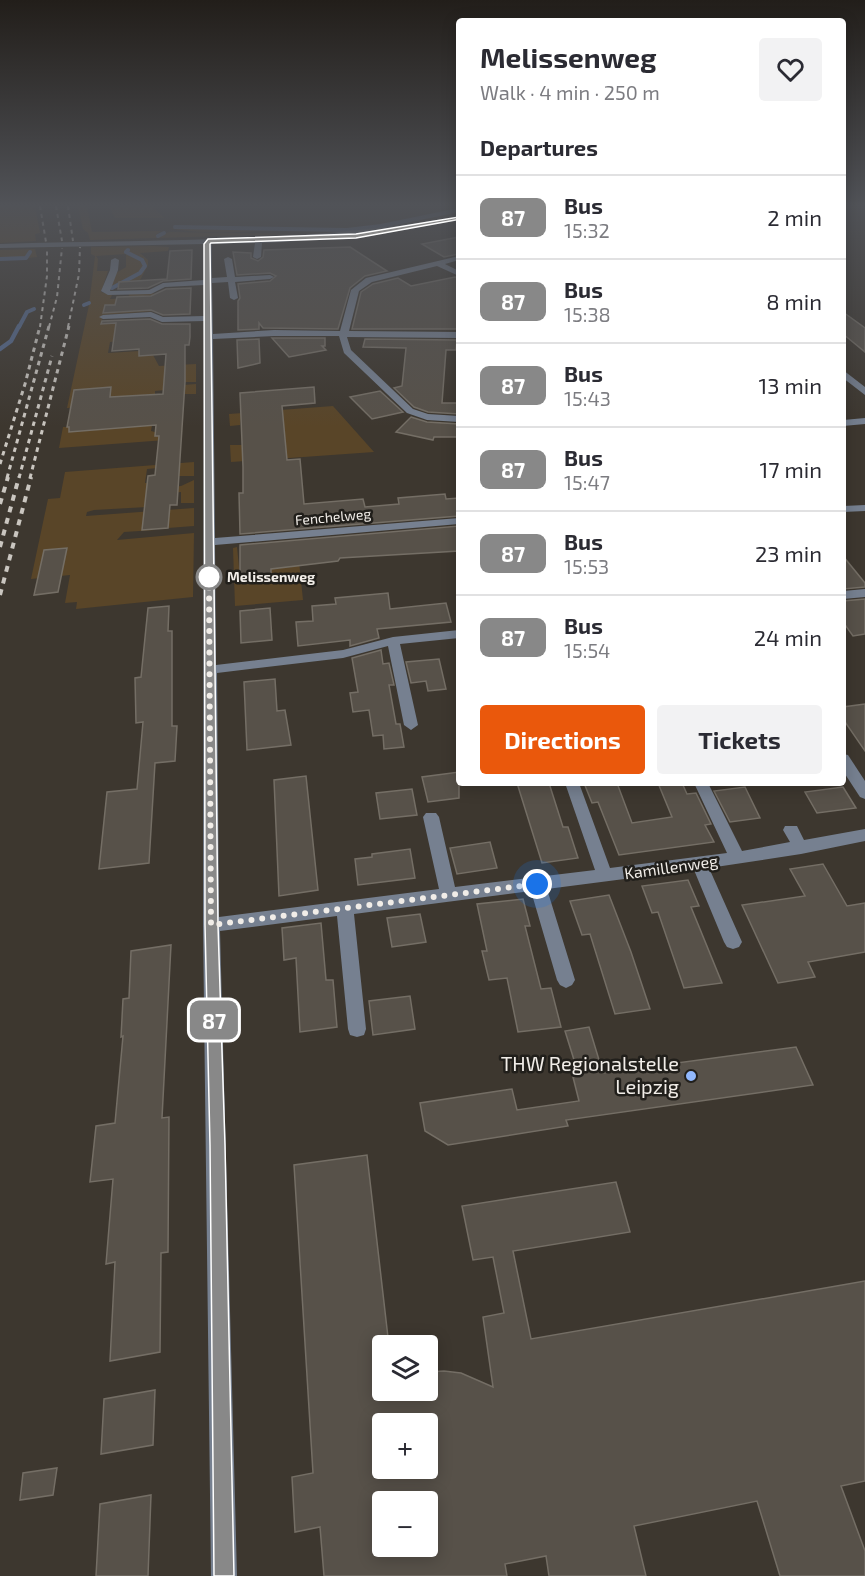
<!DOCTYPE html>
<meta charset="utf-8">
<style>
:root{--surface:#fff;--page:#f2f2f3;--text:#2b2b33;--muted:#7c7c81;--line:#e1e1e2;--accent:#ea580c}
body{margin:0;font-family:"Exo 2",sans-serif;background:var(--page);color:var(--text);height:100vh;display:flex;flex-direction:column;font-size:22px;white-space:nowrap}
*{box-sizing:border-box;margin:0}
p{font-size:20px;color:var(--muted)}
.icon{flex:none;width:33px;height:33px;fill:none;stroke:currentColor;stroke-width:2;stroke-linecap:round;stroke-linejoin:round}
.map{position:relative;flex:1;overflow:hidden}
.side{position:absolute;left:456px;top:18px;width:390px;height:768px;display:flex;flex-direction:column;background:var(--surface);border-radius:6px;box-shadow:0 3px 15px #0003}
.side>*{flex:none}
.badge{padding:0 12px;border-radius:9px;font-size:21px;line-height:39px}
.fabs{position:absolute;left:372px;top:1335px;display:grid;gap:12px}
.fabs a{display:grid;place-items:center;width:66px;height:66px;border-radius:6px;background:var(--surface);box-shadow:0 3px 15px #0003;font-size:30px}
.you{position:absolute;width:30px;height:30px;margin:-15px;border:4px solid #fff;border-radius:50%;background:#1a73e8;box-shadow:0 0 0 9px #1a73e833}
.map>.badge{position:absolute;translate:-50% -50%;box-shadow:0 0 0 3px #fff}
h2{padding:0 24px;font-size:22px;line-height:54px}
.round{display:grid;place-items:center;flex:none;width:63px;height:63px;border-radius:6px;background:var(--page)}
.summary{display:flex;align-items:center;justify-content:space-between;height:102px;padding:0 24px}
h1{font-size:28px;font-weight:700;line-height:45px}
.cta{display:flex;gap:12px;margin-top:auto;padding:12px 24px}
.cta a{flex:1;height:69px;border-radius:6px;background:var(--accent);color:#fff;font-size:24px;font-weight:700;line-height:69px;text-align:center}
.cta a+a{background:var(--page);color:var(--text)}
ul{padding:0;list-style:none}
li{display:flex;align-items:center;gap:18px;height:84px;padding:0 24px;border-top:2px solid var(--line)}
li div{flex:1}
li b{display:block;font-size:22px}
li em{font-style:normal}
li .badge{min-width:66px;font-weight:700;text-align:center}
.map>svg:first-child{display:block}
.green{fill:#594528}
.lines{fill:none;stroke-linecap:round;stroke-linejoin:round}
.stream-far1{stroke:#55698d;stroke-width:4}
.stream{stroke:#55698d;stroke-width:4.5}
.building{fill:#575149;stroke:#746e65;stroke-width:1.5;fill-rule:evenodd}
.minor{fill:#768090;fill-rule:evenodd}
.rail-far2{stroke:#cac6c0;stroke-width:2;stroke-dasharray:4 4;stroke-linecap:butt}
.rail-far1{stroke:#cac6c0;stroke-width:3;stroke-dasharray:4.5 4.5;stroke-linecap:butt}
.rail{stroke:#cac6c0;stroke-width:4;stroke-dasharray:6 6;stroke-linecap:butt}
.line{fill:#888;stroke:#fff;stroke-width:1.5}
.walk{stroke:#f1ede8;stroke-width:6;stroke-dasharray:0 10.8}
.stop-dot{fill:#fff;stroke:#888;stroke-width:3}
.poi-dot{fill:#91b8fd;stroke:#211f1b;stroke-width:2}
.labels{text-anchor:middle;stroke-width:5;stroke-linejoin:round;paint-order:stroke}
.far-street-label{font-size:14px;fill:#f1ede8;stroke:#211f1b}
.far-stop-label{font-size:14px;font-weight:bold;fill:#f1ede8;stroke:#211f1b;text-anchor:start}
.street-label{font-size:16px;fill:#f1ede8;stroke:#211f1b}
.near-poi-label{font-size:20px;fill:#f1ede8;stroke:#211f1b;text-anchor:end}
</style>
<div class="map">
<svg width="865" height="1576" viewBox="0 0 865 1576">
<rect width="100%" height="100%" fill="#3d372f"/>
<!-- green -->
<g class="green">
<polygon points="0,206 35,206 40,233 35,234 36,241 0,243"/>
<polygon points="78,206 87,206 92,232 161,231 156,235 160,236 169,232 294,234 90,240 88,233 83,229"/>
<polygon points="109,206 152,206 164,218 115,218"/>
<path d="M459 210 392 226 338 233C322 224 296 230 278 230 245 232 202 235 170 228L353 229Z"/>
<polygon points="153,246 169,247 168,251 140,253 148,260 148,265 138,284 121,285 112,289 110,287 116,273 126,267 126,254 96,256 98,259 97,271 108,271 101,292 112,295 110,299 131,298 128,294 153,293 157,296 155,311 102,315 102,324 147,321 135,340 110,342 108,353 139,351 139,356 153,355 159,366 196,364 196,382 184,382 184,385 196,384 196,394 185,394 185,388 155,391 155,395 141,403 67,408 89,305 95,256 91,254 91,247"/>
<polygon points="35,249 37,257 0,261 0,250"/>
<polygon points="333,406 374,452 231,462 230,445 242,445 243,455 263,414 241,416 240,425 230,426 229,414"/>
<polygon points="152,425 151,431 166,435 166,440 59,448 63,427 69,427 69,432"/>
<polygon points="194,462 194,476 179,476 180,466 147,469 145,483 156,483 156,488 181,486 194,480 194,503 181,503 181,492 148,495 147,507 94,510 87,512 86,516 194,508 194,526 168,528 169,514 144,516 142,529 155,530 124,532 117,540 194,533 193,597 76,609 77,602 65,603 70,575 31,579 48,499 60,498 65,472"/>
<polygon points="297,542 303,600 235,606 233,548 237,547 240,577 271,574 271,569 292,567"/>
</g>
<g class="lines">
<!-- stream-far1 -->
<g class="stream-far1">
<polyline points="175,227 347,230 381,226 459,210"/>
<polyline points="158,236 164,233"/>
<polyline points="0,259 26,258 30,252"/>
<polyline points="112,288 140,273 145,266 142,260 126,252 128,250"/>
<polyline points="84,305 89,303"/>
<polyline points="19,327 27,312 34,309"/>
</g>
<!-- stream -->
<polyline class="stream" points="0,349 11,341 19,326"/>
</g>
<!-- building -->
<g class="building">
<polygon points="459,237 459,254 444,257 422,244"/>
<polygon points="350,247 387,271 365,276 350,288 338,329 263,328 259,323 259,329 238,330 238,301 240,298 238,284 270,281 276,276 270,273 237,275 233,252 251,253 251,258 258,261 263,257 264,250"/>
<polygon points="192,250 191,279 163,281 148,288 118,289 119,282 167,279 170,251"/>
<polygon points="455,277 459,278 459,329 352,329 361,292 373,284 398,278 411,286"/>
<polygon points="191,288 190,314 163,315 151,310 103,313 105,305 115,305 117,297 151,296 166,289"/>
<polygon points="843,312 865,328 865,352 843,334"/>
<polygon points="150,319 162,324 190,324 190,337 189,345 185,345 185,382 177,505 170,505 168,528 142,530 148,476 155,475 159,436 155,436 156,425 69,432 69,427 67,427 74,390 111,387 110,397 163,394 166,354 139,356 139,349 112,351 116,323 101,324 102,321"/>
<polygon points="272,338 325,338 325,346 322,346 326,350 289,357"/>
<polygon points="259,339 260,363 238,368 237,340"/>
<polygon points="365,339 457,340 456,350 446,350 442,403 459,403 459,414 428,412 414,407 394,388 402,386 406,348 363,347"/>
<polygon points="314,387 315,403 282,406 287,460 300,459 304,504 363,499 365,507 399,504 398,498 445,494 446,499 459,498 459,516 240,534 239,493 243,493 243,467 240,393"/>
<polygon points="380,391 403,412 372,419 350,397"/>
<polygon points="411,417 427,422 459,424 459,437 434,437 433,440 396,432"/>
<polygon points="459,526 459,551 340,558 338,561 271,569 271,574 240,577 240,545"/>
<polygon points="67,548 58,592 34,595 44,550"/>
<polygon points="843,556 865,583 865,587 843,589"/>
<polygon points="388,593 390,609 446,603 451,622 377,629 379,638 350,646 350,640 298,646 296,622 313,621 312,606 336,604 335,598"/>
<polygon points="865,599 865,634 853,636 843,622 843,601"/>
<polygon points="169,606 168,631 172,631 172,726 177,726 175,761 155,763 149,863 99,869 107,792 137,789 143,722 136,723 135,678 141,677 148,608"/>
<polygon points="270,608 272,640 241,643 240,611"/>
<polygon points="381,650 383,664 389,663 394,685 389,685 396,724 400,724 404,747 384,749 383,735 373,736 369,710 353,712 350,693 358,692 352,658"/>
<polygon points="439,659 446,689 428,691 426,681 411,683 406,662"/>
<polygon points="275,679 277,711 285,710 291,745 247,750 244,682"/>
<polygon points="865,704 865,751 843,719 843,707"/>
<polygon points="459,772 459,798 428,802 422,777"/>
<polygon points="306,776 318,890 279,896 274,780"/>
<polygon points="517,783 549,783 563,827 568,827 578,858 542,863"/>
<polygon points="584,783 617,783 632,823 672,817 658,783 682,783 687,794 696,793 711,824 705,825 714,842 619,855 598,802 592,803"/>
<polygon points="745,787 760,818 730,822 714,791"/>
<polygon points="843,787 856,808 817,813 805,792"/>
<polygon points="412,789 417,815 380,819 376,793"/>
<polygon points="490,842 497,868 457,874 450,848"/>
<polygon points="410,849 415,878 358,885 355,859 372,857 372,854"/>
<polygon points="823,864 847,906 865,903 865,952 808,962 815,977 778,983 742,905 805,896 790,869"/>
<polygon points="688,880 699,906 691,907 722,983 684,988 658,912 652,913 642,886"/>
<polygon points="609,895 631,952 650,1009 615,1014 590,934 582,935 570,901"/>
<polygon points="523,899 530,926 525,926 541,989 551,988 561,1027 518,1032 507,978 489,980 482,951 487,951 477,904"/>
<polygon points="420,914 426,942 392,947 387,918"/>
<polygon points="321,923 326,980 333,980 337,1027 300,1032 296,958 284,960 282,928"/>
<polygon points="171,945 162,1118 169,1117 168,1252 161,1253 160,1352 110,1361 115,1262 106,1264 113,1179 90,1182 96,1126 115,1123 123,1036 121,1037 123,999 129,998 131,951"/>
<polygon points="410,996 415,1029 373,1035 369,1001"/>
<polygon points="589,1027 603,1073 796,1047 813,1085 566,1120 568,1126 448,1145 425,1131 420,1103 512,1089 517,1110 579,1101 573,1077 579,1076 565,1031"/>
<path d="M367 1155 389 1346H382V1390H428V1372L444 1371 461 1373 493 1387 483 1317 504 1313 493 1257 473 1260 462 1206 616 1182 630 1232 513 1251 531 1339 865 1281V1481L841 1486 865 1551V1576H780L757 1501 634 1526 646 1576H549L546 1556 505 1564 507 1576H324L320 1527 295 1532 292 1477 313 1473 294 1165ZM382 1424H428V1468H382ZM382 1502H428V1546H382Z"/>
<polygon points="155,1390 153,1445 101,1454 104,1399"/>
<polygon points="57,1468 53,1495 20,1500 23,1473"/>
<polygon points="151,1495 148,1576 96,1576 100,1504"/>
</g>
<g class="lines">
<!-- minor -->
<g class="minor">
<path d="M459 216V220C394 232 329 240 262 243L261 257 257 259 253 257 255 243 212 244V278L227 277 224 259 228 257 232 259 235 277 270 275 274 277 270 279 235 282 238 298 234 300 230 298 228 282 212 283 213 334 274 330 340 331 351 290 366 278 459 256V260L445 264 459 271V276L437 266 372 282 359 291 349 331 459 332V338L347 337 351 350 413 409 428 414 459 416V422L427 420 407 413 344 353 339 336H274L213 339 215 538 459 518V524L215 545 216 665 343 650 393 637 459 630V638L400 644 418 725 411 730 404 725 388 646 343 658 217 673 219 917 439 889 423 817 426 813H436L439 817 455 887 595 870 565 783H579L610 868 727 853 694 783H708L742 851 790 842 783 830 785 826H797L804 840 865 829V841L801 854 709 868 742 942 739 947 733 949 727 947 724 942 694 870 547 889 575 980 572 985 566 988 560 985 557 980 531 891 354 914 366 1029 364 1035 357 1037 350 1035 348 1029 337 916 220 931 237 1576H211L203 925 204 321 162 322 150 317 103 319 99 317 103 315 151 312 163 317 204 316V285L165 287 151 294 108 295 101 291 110 270 111 260 115 258 119 260 118 270 110 291 149 290 163 283 204 280V244L0 248V244C156 239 305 244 459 216Z"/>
<polygon points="843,370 865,387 865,395 843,378"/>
<polygon points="865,418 865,424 843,426 843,420"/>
<polygon points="865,505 865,511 843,512 843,506"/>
<polygon points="865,589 865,597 843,599 843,591"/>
<polygon points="843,754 848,755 865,781 865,799 860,797 843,771"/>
</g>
<!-- rail-far2 -->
<g class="rail-far2">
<polyline points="40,206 46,242"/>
<polyline points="56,206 62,241"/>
<polyline points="68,206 73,241"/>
<polyline points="40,327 47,276 47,248"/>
<polyline points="49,327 57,297 62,248"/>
<polyline points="68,327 79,274 80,247"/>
</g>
<!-- rail-far1 -->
<g class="rail-far1">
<polyline points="0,464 25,384 40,326"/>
<polyline points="7,478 49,326"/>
<polyline points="19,478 52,356"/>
<polyline points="30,478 69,326"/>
</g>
<!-- rail -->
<g class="rail">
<polyline points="0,504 8,477"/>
<polyline points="0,547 19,477"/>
<polyline points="0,595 31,477"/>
</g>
</g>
<!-- sky -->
<linearGradient id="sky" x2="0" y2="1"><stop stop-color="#221e1a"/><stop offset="0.48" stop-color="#515358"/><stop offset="1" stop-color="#515358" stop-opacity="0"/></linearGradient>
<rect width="865" height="427" fill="url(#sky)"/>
<!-- line -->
<polygon class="line" points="459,217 461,219 356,238 211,243 210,244 218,925 225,1145 234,1576 214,1576 210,1145 205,925 204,244 208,239 356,234"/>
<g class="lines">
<!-- walk -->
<polyline class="walk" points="209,577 211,925 537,884"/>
</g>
<!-- markers -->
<circle class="stop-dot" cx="209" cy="577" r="12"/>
<circle class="poi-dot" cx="691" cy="1076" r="6"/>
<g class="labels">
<!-- far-street labels -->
<g class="far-street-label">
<text transform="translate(333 517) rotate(-5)" y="5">Fenchelweg</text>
</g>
<!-- far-stop labels -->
<g class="far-stop-label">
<text x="227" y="582">Melissenweg</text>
</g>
<!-- street labels -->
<g class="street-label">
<text transform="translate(671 867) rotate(-8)" y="6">Kamillenweg</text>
</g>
<!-- near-poi labels -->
<g class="near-poi-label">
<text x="679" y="1071">THW Regionalstelle<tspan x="679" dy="23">Leipzig</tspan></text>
</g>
</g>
</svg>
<div class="fabs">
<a><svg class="icon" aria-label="layers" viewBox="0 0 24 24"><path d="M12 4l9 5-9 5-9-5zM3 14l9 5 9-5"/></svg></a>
<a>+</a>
<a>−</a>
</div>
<div class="you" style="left:537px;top:884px"></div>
<b class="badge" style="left:214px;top:1020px;background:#888;color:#fff">87</b>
<section class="side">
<div class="summary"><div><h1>Melissenweg</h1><p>Walk · 4 min · 250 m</p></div><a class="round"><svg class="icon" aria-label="heart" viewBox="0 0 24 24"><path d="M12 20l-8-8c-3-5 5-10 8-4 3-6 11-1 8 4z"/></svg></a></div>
<h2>Departures</h2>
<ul>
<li><span class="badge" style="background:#888;color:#fff">87</span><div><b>Bus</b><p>15:32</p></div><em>2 min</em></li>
<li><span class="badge" style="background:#888;color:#fff">87</span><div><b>Bus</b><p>15:38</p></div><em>8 min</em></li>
<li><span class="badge" style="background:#888;color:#fff">87</span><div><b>Bus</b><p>15:43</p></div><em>13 min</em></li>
<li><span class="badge" style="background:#888;color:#fff">87</span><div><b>Bus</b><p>15:47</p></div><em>17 min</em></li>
<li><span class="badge" style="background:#888;color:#fff">87</span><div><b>Bus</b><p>15:53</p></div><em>23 min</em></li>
<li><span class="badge" style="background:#888;color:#fff">87</span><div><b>Bus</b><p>15:54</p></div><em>24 min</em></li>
</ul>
<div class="cta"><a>Directions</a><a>Tickets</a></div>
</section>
</div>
